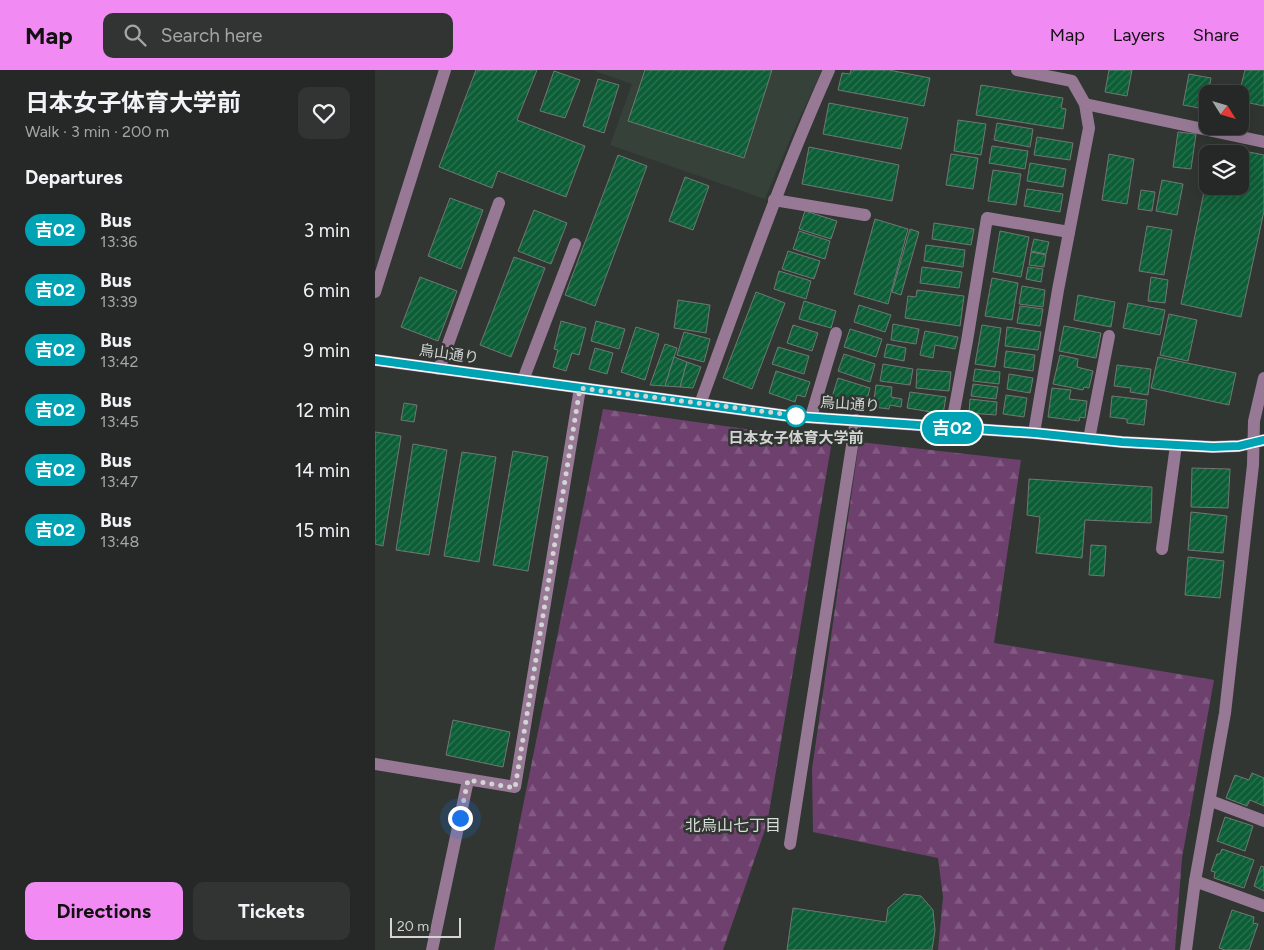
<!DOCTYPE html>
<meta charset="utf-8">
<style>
:root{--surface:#252826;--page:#313432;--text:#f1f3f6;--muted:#a3a6a7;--line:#424443;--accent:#f28af3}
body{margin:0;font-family:Figtree,"Noto Sans JP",sans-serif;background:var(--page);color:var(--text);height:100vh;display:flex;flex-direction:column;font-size:19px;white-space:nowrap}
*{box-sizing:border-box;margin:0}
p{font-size:16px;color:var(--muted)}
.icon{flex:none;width:28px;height:28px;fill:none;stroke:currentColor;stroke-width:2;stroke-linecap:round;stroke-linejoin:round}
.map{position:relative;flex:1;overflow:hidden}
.drawer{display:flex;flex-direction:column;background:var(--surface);width:375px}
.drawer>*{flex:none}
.badge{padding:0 10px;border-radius:16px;font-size:18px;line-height:32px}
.needle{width:32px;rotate:127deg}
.controls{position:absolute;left:824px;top:15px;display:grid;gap:10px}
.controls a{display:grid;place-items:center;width:50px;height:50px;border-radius:10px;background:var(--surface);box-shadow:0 5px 20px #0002,0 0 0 1px var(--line);font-size:25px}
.scale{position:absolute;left:15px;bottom:12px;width:71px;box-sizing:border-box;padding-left:5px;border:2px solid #d2d5d3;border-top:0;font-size:14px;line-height:18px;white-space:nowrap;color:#d2d5d3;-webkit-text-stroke:4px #313632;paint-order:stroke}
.you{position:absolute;width:25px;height:25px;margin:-12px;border:4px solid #fff;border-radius:50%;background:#1a73e8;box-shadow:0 0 0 8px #1a73e833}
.map>.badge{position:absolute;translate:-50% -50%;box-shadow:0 0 0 2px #fff}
h2{padding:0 25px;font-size:19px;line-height:45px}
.round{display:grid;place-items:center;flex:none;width:52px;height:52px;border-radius:10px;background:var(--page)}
.headline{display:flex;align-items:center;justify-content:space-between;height:85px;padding:0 25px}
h1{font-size:24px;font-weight:700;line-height:38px}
.primary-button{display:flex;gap:10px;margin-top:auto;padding:10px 25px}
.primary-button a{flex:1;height:58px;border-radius:10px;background:var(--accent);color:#111;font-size:20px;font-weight:700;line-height:58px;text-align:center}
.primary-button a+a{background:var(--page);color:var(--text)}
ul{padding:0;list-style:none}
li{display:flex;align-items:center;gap:15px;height:60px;padding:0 25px}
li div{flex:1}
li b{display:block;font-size:19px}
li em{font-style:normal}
li .badge{min-width:55px;font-weight:700;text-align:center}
header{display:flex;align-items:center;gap:30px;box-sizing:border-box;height:70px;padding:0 25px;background:var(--accent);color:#111}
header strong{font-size:24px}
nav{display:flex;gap:28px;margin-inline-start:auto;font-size:18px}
.search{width:350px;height:45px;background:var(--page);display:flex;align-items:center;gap:12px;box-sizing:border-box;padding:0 18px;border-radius:10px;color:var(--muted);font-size:19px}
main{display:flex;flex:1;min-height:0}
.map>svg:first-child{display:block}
.built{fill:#364139}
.forest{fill:url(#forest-firs)}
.building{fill:url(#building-hatch);stroke:#717773}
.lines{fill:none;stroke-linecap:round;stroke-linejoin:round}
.minor{stroke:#977996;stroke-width:12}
.line-casing{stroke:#fff;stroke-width:11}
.line{stroke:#00a3b4;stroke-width:8}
.walk{stroke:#d2d5d3;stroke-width:5;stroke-dasharray:0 9}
.stop-dot{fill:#fff;stroke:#00a3b4;stroke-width:2.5}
.labels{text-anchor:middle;stroke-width:5;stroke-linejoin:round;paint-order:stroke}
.street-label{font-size:15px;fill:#d2d5d3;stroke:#313632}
.stop-label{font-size:15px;font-weight:bold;fill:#d2d5d3;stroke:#313632}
.neighbourhood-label{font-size:16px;fill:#d8ded9;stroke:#313632}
</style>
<header>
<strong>Map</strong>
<div class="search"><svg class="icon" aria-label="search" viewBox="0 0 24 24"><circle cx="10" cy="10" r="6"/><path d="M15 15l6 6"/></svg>Search here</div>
<nav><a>Map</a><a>Layers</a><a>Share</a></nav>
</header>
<main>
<section class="drawer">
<div class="headline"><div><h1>日本女子体育大学前</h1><p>Walk · 3 min · 200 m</p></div><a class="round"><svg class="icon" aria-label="heart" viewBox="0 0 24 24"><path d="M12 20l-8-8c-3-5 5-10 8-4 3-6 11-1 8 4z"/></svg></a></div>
<h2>Departures</h2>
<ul>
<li><span class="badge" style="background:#00a3b4;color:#fff">吉02</span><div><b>Bus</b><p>13:36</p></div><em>3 min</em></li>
<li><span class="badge" style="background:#00a3b4;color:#fff">吉02</span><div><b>Bus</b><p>13:39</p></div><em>6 min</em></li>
<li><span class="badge" style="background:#00a3b4;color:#fff">吉02</span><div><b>Bus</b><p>13:42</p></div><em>9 min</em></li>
<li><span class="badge" style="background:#00a3b4;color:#fff">吉02</span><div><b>Bus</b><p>13:45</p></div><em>12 min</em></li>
<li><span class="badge" style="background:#00a3b4;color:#fff">吉02</span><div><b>Bus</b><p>13:47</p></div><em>14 min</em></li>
<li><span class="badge" style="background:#00a3b4;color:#fff">吉02</span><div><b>Bus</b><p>13:48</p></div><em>15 min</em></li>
</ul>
<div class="primary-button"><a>Directions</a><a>Tickets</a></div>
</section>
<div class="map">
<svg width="889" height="880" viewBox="0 0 889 880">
<defs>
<pattern id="forest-firs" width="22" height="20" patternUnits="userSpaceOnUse" patternTransform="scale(1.25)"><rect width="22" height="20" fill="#6e406e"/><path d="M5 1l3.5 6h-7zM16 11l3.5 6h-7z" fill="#825b82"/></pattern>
<pattern id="building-hatch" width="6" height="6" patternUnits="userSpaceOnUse" patternTransform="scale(1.25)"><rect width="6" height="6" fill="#0c5e37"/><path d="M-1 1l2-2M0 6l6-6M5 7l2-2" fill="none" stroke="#2e7453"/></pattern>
</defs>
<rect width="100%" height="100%" fill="#313632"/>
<!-- built -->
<polygon class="built" points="217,0 447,0 416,67 390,129 235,75 257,14"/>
<!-- forest -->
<g class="forest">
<polygon points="228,339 457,371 392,754 348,880 119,880"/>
<polygon points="484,372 646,390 619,573 839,610 807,788 800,880 563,880 568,827 563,788 438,762 437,699"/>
</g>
<!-- building -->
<g class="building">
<polygon points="101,0 162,0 142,50 210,76 191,127 123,101 117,118 64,97"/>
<polygon points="270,0 397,0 369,88 253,51"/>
<polygon points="476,0 514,0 555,8 549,36 463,20 467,3 475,4"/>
<polygon points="734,0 757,0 752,26 730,22"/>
<polygon points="870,0 889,0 889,36 865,31 864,24"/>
<polygon points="179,1 205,10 190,48 165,41"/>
<polygon points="814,4 836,8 830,39 808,35"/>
<polygon points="223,9 244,15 229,63 208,56"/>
<polygon points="606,15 688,28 686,38 691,39 688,59 601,45"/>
<polygon points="454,33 533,48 526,79 448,64"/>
<polygon points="583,50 611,54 606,85 579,81"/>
<polygon points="622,53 658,59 655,77 619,70"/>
<polygon points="803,62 821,64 816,99 798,97"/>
<polygon points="662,67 698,73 695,90 659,85"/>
<polygon points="839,75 889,85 889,141 866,247 806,234 832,107 832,116 865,116 865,84 837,84"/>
<polygon points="617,76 653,81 650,99 614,93"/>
<polygon points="434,77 524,95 517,131 427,114"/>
<polygon points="576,84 603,88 598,119 571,115"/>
<polygon points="734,84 759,89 752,134 727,130"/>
<polygon points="243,85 272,96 220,236 190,225"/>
<polygon points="655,93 691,99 688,117 652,111"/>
<polygon points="618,100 646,104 641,135 613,131"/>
<polygon points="310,107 334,116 318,160 294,151"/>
<polygon points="787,110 808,114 802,145 781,141"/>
<polygon points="652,119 688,124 685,142 649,136"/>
<polygon points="766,120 780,122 777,141 763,139"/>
<polygon points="75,128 108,140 86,199 53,186"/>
<polygon points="159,140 192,153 176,194 143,181"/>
<polygon points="430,141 462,151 456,169 424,159"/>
<polygon points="500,149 533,159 513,234 479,224"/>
<polygon points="559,153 599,159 596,175 557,169"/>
<polygon points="772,156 797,160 789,205 764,201"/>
<polygon points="535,159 544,162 526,225 517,222"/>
<polygon points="424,161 455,171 450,189 418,179"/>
<polygon points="625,161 654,167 646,207 618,202"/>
<polygon points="659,169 674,172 671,184 656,181"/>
<polygon points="551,175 590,180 588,197 549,191"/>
<polygon points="413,181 445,191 439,209 407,199"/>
<polygon points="656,182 671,185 669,197 654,195"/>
<polygon points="139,187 170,198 136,287 105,275"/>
<polygon points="547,197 587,202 584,218 545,213"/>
<polygon points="653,197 668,199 666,212 651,209"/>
<polygon points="404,201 436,211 431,229 399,219"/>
<polygon points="45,207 82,221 63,271 26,257"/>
<polygon points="776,207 793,210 790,233 773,231"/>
<polygon points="617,208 643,213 637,250 610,246"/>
<polygon points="647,216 670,220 668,237 644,234"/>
<polygon points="542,220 589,226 585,256 530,248 533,226 541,227"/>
<polygon points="381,222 410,233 377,319 348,308"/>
<polygon points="703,225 740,232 736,257 699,250"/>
<polygon points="303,230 335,235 331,263 299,258"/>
<polygon points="429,231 461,241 456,258 424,249"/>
<polygon points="753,233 790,240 785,265 748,258"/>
<polygon points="484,235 516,245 510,262 479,252"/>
<polygon points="645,236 668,239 665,256 642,253"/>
<polygon points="794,244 822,250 813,291 785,285"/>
<polygon points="186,251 211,258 204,285 197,283 191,301 178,297 183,280 179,279"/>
<polygon points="221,251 250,259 244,279 216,271"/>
<polygon points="518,254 544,259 541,274 516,270"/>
<polygon points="418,255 443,263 437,281 412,273"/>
<polygon points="607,255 626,258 620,297 600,294"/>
<polygon points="689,256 726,263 721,288 684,281"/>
<polygon points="261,257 284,264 270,310 246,302"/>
<polygon points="632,257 666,262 663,280 630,276"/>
<polygon points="475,259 507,269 501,287 469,277"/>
<polygon points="550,261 583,267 580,279 560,275 558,288 545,285"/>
<polygon points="309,262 335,269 329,292 302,285"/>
<polygon points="290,274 302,278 290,316 275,315"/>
<polygon points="512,274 531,278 529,291 509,287"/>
<polygon points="403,277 434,286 429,304 397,294"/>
<polygon points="220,278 238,283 232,304 214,299"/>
<polygon points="631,281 660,285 658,301 629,297"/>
<polygon points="469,284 500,294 495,312 463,301"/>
<polygon points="685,285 703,289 702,297 718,301 714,318 709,317 708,320 678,314"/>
<polygon points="299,287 312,292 305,317 290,316"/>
<polygon points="783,287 861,303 854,335 776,318"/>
<polygon points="312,292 326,297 318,318 305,317"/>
<polygon points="508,294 538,299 535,315 505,311"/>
<polygon points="742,295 776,299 773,325 755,322 756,318 739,316"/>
<polygon points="542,299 576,302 574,321 541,318"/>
<polygon points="600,299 625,302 624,314 598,311"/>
<polygon points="401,301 435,312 430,327 422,325 420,332 394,323"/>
<polygon points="634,304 658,308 655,323 632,319"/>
<polygon points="463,308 495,318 491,333 481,330 480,334 457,327"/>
<polygon points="598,314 623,317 621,329 596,326"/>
<polygon points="501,315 517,317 516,327 527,329 526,337 515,335 514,339 498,337"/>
<polygon points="677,318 696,320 694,329 712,331 710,348 705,347 704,351 673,347"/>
<polygon points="535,322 571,327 568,344 532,338"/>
<polygon points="631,325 652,328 649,347 628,344"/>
<polygon points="737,326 772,330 769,355 752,353 752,349 735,347"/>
<polygon points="595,329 622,332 621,345 594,343"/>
<polygon points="29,333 42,335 39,352 26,350"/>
<polygon points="0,362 26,366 8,476 0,474"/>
<polygon points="38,374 72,380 54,485 21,480"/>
<polygon points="138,381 173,387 153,501 118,495"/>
<polygon points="87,382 121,387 104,492 69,486"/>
<polygon points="817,398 855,399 853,438 816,437"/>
<polygon points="654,409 777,417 776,453 710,450 707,488 661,483 665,447 652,445"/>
<polygon points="816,442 852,446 848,483 813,480"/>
<polygon points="716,475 731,476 729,506 714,505"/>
<polygon points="813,487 849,491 845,528 810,525"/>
<polygon points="78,650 135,662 128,697 71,685"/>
<polygon points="877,703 889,708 889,736 875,730 872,736 851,728 860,705 874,710"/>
<polygon points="850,747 878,756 870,781 842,771"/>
<polygon points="847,779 879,790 869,818 839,808 840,802 836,801 842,784 845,784"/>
<polygon points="886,796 889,797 889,821 879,816"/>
<polygon points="529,824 546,826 558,840 560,860 557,880 412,880 418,838 511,852 513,838"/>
<polygon points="857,840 879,847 878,853 883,854 874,880 850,880 844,878"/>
</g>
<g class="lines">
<!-- minor -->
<g class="minor">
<polyline points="642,0 697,11 710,34 714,58 683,220 659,363"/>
<polyline points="710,34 889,72"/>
<polyline points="399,130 490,145"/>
<polyline points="0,222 70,0"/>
<polyline points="0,290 414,346 659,363 747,372 838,377 864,376 889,370"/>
<polyline points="64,299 124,133"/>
<polyline points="148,310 200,174"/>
<path d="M325 334C366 222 405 109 454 0"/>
<polyline points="436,347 461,263"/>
<polyline points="576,358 592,271 612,148 694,162"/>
<polyline points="714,369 734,266"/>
<polyline points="787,479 801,375"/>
<polyline points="0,694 140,717 205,318"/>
<polyline points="836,731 889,751"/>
<polyline points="415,774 481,350"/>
<polyline points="820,811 889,836"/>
<polyline points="57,880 93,710"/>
<polyline points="811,880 820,811 850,643 878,395 879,351 889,308"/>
</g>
</g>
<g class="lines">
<!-- line casing -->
<g class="line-casing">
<polyline id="line" points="0,290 414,346 659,363 747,372 838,377 864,376 889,370"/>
</g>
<!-- line -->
<use href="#line" class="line"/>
<!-- walk -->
<polyline class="walk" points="85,748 93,710 140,718 205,318 425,346 421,346"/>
</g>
<!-- markers -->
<circle class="stop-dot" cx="421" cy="346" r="10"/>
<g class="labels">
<!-- street labels -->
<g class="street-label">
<text transform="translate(74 284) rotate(8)" y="5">烏山通り</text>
<text transform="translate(475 334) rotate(4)" y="5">烏山通り</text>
</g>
<!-- stop labels -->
<g class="stop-label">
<text x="421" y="373">日本女子体育大学前</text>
</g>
<!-- neighbourhood labels -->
<g class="neighbourhood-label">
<text x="358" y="761">北烏山七丁目</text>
</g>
</g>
</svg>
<div class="controls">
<a><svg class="needle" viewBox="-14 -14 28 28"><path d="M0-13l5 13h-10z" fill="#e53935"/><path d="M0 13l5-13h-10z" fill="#a3a6a7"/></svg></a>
<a><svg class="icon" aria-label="layers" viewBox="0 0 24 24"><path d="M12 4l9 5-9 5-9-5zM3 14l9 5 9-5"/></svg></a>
</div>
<div class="scale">20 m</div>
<div class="you" style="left:85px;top:748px"></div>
<b class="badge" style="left:577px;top:358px;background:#00a3b4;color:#fff">吉02</b>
</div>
</main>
